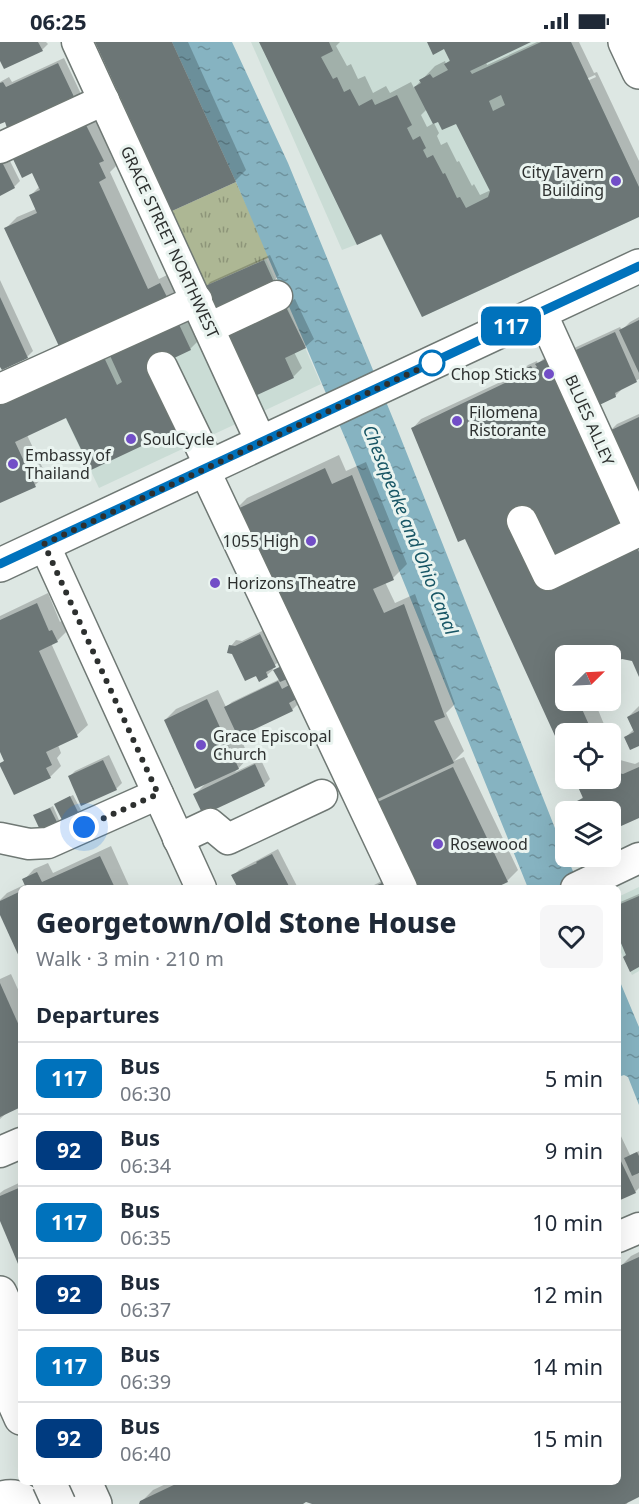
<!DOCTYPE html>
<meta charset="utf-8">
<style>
:root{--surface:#fff;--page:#f6f6f7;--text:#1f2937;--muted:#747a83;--line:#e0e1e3}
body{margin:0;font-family:"Noto Sans",sans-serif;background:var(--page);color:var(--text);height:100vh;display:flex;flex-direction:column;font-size:22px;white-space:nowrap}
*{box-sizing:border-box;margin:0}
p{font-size:20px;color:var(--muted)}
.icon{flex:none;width:33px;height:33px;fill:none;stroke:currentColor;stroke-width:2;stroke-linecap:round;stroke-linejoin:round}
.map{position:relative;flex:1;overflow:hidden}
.panel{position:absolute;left:18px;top:843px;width:603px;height:600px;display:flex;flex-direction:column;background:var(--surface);border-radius:9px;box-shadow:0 6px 24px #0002}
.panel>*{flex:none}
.badge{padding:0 12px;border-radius:9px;font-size:21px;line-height:39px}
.needle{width:39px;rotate:66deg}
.fabs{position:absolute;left:555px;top:603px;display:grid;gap:12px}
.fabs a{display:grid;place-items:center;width:66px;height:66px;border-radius:9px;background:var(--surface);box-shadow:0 6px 24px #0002;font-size:30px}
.you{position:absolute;width:30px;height:30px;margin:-15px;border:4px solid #fff;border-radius:50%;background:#1a73e8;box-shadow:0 0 0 9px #1a73e833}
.map>.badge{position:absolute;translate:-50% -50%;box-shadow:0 0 0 3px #fff}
h2{padding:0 18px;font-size:22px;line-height:54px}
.round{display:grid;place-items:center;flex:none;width:63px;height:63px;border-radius:9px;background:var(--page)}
.overview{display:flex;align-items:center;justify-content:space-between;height:102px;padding:0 18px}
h1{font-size:28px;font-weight:800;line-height:45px}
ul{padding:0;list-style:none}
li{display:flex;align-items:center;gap:18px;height:72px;padding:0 18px;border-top:2px solid var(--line)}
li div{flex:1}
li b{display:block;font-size:22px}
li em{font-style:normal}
li .badge{min-width:66px;font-weight:700;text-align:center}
.status{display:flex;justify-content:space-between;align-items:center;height:42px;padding:0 30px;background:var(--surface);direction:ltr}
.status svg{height:16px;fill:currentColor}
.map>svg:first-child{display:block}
.built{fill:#cadcd5}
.park{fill:url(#park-tufts)}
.water{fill:url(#water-ripples)}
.shadow{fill:#0003;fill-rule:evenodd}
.building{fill:#6c7676;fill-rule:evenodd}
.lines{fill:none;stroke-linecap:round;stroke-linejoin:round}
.minor-casing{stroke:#6f7874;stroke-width:33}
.major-casing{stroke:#6f7874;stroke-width:36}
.highway-casing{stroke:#6f7874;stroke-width:36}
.minor{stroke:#fff;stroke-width:30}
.major{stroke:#fff;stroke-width:33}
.highway{stroke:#fff;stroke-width:33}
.highway-bridge-casing{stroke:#6f7874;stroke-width:36;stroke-linecap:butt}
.highway-bridge{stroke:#fff;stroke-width:33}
.line-casing{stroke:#fff;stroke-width:14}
.line{stroke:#0072bc;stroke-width:9}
.walk{stroke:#2d302f;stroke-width:6;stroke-dasharray:0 10.8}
.poi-dot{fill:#724ec7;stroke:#eaf4f0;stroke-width:2}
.stop-dot{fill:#fff;stroke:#0072bc;stroke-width:3}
.labels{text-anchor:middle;stroke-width:6;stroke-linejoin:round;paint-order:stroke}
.poi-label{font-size:16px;fill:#2d302f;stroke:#eaf4f0;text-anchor:start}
.street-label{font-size:16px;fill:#2d302f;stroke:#eaf4f0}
.water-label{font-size:18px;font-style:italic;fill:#185665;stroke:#eaf4f0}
</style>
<div class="status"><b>06:25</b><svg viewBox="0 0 49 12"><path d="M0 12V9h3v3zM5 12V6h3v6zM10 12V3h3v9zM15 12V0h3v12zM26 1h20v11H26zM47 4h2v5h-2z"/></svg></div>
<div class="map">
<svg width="639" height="1462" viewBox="0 0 639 1462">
<defs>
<pattern id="park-tufts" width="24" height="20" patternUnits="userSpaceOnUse" patternTransform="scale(1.5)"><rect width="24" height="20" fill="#adb794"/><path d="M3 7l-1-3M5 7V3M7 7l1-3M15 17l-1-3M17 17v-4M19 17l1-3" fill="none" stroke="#8d9579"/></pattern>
<pattern id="water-ripples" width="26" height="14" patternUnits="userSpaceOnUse" patternTransform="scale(1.5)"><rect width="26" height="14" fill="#86b3c1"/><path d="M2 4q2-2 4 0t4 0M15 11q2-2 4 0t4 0" fill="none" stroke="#6e929d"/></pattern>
</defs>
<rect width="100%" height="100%" fill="#dde7e3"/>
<!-- built -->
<g class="built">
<polygon points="251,0 571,0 639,145 639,175 422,275 381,193 342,208"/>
<polygon points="266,217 321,342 99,446 44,331 200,247"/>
<polygon points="639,845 639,929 632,933 618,904 618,855"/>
</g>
<!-- park -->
<polygon class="park" points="236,140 270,215 203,245 172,169"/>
<!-- water -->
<g class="water">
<polygon points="172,0 232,0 288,121 396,384 566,814 567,815 580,846 528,846 348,403 236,140"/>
<polygon points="618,935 639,985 639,1063 628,1035 624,1033 618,1035"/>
</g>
<!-- shadow -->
<g class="shadow">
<polygon points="0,0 46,0 48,2 42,8 0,15"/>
<polygon points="97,0 188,0 246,128 235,139"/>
<path d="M260 0H340L336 4 347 24 351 22 358 37 365 34 373 51 386 44 390 51 411 40 414 46 435 24 445 19 446 22 451 17 445 5 428 0H528L486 20 487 23 537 0H579L594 31 597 30 639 119V174L382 190ZM595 33 596 35 510 74V71ZM427 67 439 78 456 80 491 148 480 153 474 142 472 144 459 119 457 120 447 100 441 103 437 94 439 91 434 81 427 85 421 73Z"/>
<polygon points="64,16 81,52 75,58 0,80 0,40 9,35 12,40"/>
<polygon points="93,73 111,109 110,111 116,124 110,130 159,237 171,231 181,253 171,264 6,186 17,175 36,167 30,154 40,144 33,129"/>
<polygon points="8,115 20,139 14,145 0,152 0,119"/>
<polygon points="270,213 279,233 274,239 214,266 205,246 210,240"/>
<polygon points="0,238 33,309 27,315 0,321"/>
<polygon points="295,257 314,297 305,305 294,310 302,326 293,335 236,284"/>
<polygon points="187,266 201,296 190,307 165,319 145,401 66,373 27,393 46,433 35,443 0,460 0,353"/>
<polygon points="639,275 639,337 621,347 621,348 615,354 572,307 620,285 622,288 630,280"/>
<polygon points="552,312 639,493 639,632 633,618 610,614 566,614 566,658 594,658 608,692 566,692 466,495 413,386 421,377 507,337 512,330 521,326 522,329 528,323 537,319 538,322 543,317"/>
<polygon points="639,372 639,456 609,390 617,382"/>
<polygon points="339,413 346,429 366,420 407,522 393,536 385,540 395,561 415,552 455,662 446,671 464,709 454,719 464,715 518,828 507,839 491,846 371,764 380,754 233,470 247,456"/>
<polygon points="48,551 60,580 63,578 68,588 57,599 51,601 88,683 77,693 58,703 61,711 57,716 61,724 50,735 1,722 5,718 0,706 0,574"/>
<polygon points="266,587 281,618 272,625 273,628 267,633 259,638 231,604 236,598 242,599"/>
<polygon points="301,636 295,656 298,662 292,668 239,693 249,715 235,730 261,718 270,737 264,743 195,752 205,742 165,678 176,667 218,648 226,665 232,660 280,637 285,637 288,642"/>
<polygon points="639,664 639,703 626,695 634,687 628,675"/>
<polygon points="610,697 620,718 635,722 639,720 639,774 610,770 577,761 584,754 610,736"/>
<polygon points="109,713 122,741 116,747 70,734 75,729"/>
<polygon points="73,753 81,768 78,771 59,760"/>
<polygon points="53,764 59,778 57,781 35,773"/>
<polygon points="111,804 130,846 21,846 21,916 0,870 0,858 7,851 26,842 24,838 34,827 48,821 53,831"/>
<polygon points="278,807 298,846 239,846 233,834 239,828"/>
<polygon points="392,834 398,846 368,846"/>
<polygon points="639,852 639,924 627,913 618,890 618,861"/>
<polygon points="11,932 21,954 21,1063 10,1068 0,1077 0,937"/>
<polygon points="618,1088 630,1113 639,1109 639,1129 638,1129 639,1132 639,1146 635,1150 618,1158"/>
<polygon points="21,1140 21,1225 0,1175 0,1151 4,1148"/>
<polygon points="639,1210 639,1454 628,1459 627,1462 317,1462 306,1459 299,1462 141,1462 142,1459 153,1448 170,1440 618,1440 618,1233 620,1225 631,1214"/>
</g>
<!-- building -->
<g class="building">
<polygon points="0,0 38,0 43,9 4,27 0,19"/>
<polygon points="95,0 172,0 236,140 172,169"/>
<path d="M259 0H329L333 9 321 15 333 37 337 35 344 50 350 47 359 64 372 57 375 63 397 53 412 83 407 86 413 98 420 94 426 106 423 108 427 116 433 113 443 132 445 131 457 156 460 155 466 166 488 155 490 149 456 82 442 88 438 80 433 82 414 45 421 41 419 38 430 32 433 36 448 28 444 22 450 19 444 7 433 13 427 0H531L470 29 472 32 541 0H571L639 145V175L422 275 381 192 357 203ZM501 53 505 63 493 69 489 59Z"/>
<polygon points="58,21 76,59 7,86 5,80 0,82 0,41 3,40 6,45"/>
<polygon points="85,81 104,119 99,121 106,136 99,140 148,247 160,241 172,265 64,315 4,186 37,171 29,153 40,148 32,131 22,136 12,115"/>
<polygon points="2,120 15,146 0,154 0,121"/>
<polygon points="264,218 274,240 213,268 203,245"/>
<polygon points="0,255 28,316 2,328 0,325"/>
<polygon points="286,265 306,306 285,316 294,336 255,354 226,292"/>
<polygon points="176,276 191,308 153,326 183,389 146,406 144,403 91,428 66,376 15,400 36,445 0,461 0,358 101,309 117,343 122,340 107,307"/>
<polygon points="639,278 639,331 619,288"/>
<polygon points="615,290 637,340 615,351 616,355 589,368 565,313"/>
<polygon points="546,317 629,486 541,541 634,499 639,510 639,635 632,619 622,617 610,623 610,614 566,614 566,658 578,658 593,692 566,692 566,718 465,497 458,500 411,386 507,340 505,336 515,331 517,335 522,332 520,329 531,324 533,327 537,325 535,322"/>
<polygon points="639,375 639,459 607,390"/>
<polygon points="325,426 332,442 352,433 394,538 373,547 384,571 404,562 445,675 434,679 454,721 367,762 231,470"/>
<polygon points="37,561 49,589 52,588 58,600 39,609 78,695 46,710 52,723 46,726 51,736 14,753 0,724 0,721 4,719 0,710 0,578"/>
<polygon points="260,592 276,625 266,630 268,635 259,640 256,634 245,639 232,612 227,611 229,603 235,604"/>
<polygon points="286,622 292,635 280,640 273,628"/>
<polygon points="278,639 282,647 295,640 302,654 289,661 293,669 238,695 224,665"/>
<polygon points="207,657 239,727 195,747 164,678"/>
<polygon points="639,669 639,704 630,708 624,695 634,690 627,675"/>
<polygon points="103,718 117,748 81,764 68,734"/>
<polygon points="255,722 265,744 203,773 193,752"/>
<polygon points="453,725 508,840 495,846 407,846 369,764"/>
<polygon points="639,725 639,776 610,789 610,770 580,770 575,760 583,756 574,736 610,736 610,729 623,732"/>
<polygon points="70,754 79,772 63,780 54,762"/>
<polygon points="50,766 58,782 41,790 33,773"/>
<polygon points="272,812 290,846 238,846 231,833 257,821 256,820"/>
<polygon points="100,814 115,846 26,846 22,837 37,830 42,840"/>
<polygon points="386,839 390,846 371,846"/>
<polygon points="21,849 21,919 0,873 0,859"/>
<polygon points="639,854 639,925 630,930 623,915 626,913 618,894 618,863"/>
<polygon points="0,941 21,988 21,1065 0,1075"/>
<polygon points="637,1110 639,1114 639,1131 632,1134 624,1116"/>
<polygon points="618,1113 636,1151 618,1159"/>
<polygon points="21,1145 21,1229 0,1179 0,1154"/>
<polygon points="639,1215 639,1455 625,1462 312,1462 306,1460 303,1462 139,1462 140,1459 180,1440 618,1440 618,1227 619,1224"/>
</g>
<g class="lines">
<!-- minor casing -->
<g class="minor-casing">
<g id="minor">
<polyline points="77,0 261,400"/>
<polyline points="0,106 104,58"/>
<polyline points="541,270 639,486"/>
<polyline points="209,286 277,254"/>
<polyline points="162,325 210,424"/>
<polyline points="0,347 197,258"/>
<polyline points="204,427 402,846"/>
<polyline points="522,479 548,533 639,489"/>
<polyline points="44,502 201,846"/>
<polyline points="0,796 29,802 48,801 158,752"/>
<polyline points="178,797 210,782 228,797 322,753"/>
<polyline points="576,846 639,816"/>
<polyline points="0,1110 21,1101"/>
<polyline points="618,1195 639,1186"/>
<path d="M0 1455C13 1451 21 1454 31 1462"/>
</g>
</g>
<!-- major casing -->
<g class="major-casing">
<g id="major">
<polyline points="625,0 639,30"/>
<polyline points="0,523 639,224"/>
<polyline points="0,1289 21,1336"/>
<polyline points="68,1440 78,1462"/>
</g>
</g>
<!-- highway casing -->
<g class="highway-casing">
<g id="highway">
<polyline points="0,1251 21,1298"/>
<polyline points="0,1329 21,1376"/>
<polyline points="85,1440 95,1462"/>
</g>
</g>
<!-- minor -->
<use href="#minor" class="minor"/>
<!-- major -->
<use href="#major" class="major"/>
<!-- highway -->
<use href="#highway" class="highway"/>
<!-- highway-bridge casing -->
<g class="highway-bridge-casing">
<polyline id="highway-bridge" points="49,1440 59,1462"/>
</g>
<!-- highway-bridge -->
<use href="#highway-bridge" class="highway-bridge"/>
</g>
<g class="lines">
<!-- line casing -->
<g class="line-casing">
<polyline id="line" points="0,522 639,224"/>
</g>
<!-- line -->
<use href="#line" class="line"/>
<!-- walk -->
<polyline class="walk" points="84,785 158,752 44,502 432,321"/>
</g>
<!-- markers -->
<g class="poi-dot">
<circle cx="616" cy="139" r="6"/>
<circle cx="549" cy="332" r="6"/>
<circle cx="457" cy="379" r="6"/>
<circle cx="131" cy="397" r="6"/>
<circle cx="13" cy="422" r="6"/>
<circle cx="311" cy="499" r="6"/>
<circle cx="215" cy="541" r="6"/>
<circle cx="201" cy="703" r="6"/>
<circle cx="438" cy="802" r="6"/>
</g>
<circle class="stop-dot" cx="432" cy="321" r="12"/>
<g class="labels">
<!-- poi labels -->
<g class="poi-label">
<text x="604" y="136" text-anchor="end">City Tavern<tspan x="604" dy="18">Building</tspan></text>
<text x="537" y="338" text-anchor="end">Chop Sticks</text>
<text x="469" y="376">Filomena<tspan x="469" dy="18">Ristorante</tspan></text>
<text x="143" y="403">SoulCycle</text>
<text x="25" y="419">Embassy of<tspan x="25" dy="18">Thailand</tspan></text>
<text x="299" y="505" text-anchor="end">1055 High</text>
<text x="227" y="547">Horizons Theatre</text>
<text x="213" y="700">Grace Episcopal<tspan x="213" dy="18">Church</tspan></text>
<text x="450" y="808">Rosewood</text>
</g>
<!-- street labels -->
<g class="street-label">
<text transform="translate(170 200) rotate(65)" y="6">GRACE STREET NORTHWEST</text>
<text transform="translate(590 378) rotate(66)" y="6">BLUES ALLEY</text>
</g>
<!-- water labels -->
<g class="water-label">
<text transform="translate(410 488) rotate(68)" y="6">Chesapeake and Ohio Canal</text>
</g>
</g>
</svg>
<div class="fabs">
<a><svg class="needle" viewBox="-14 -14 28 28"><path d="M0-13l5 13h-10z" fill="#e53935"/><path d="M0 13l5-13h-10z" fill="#747a83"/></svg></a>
<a><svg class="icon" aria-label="locate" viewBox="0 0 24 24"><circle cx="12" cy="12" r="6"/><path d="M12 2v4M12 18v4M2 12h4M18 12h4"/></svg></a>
<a><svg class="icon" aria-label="layers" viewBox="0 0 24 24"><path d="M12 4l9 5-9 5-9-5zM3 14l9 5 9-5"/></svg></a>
</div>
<div class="you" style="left:84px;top:785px"></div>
<b class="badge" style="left:511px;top:284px;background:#0072bc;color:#fff">117</b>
<section class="panel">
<div class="overview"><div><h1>Georgetown/Old Stone House</h1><p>Walk · 3 min · 210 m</p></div><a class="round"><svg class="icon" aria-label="heart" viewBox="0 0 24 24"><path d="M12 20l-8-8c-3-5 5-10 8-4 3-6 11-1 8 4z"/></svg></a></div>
<h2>Departures</h2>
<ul>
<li><span class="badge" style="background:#0072bc;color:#fff">117</span><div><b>Bus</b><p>06:30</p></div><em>5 min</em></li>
<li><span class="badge" style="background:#003b80;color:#fff">92</span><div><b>Bus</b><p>06:34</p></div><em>9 min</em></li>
<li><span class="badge" style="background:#0072bc;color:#fff">117</span><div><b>Bus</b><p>06:35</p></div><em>10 min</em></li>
<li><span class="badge" style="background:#003b80;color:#fff">92</span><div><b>Bus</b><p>06:37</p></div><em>12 min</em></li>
<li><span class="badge" style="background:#0072bc;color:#fff">117</span><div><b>Bus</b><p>06:39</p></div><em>14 min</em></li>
<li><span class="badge" style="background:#003b80;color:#fff">92</span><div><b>Bus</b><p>06:40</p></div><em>15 min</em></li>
</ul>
</section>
</div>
